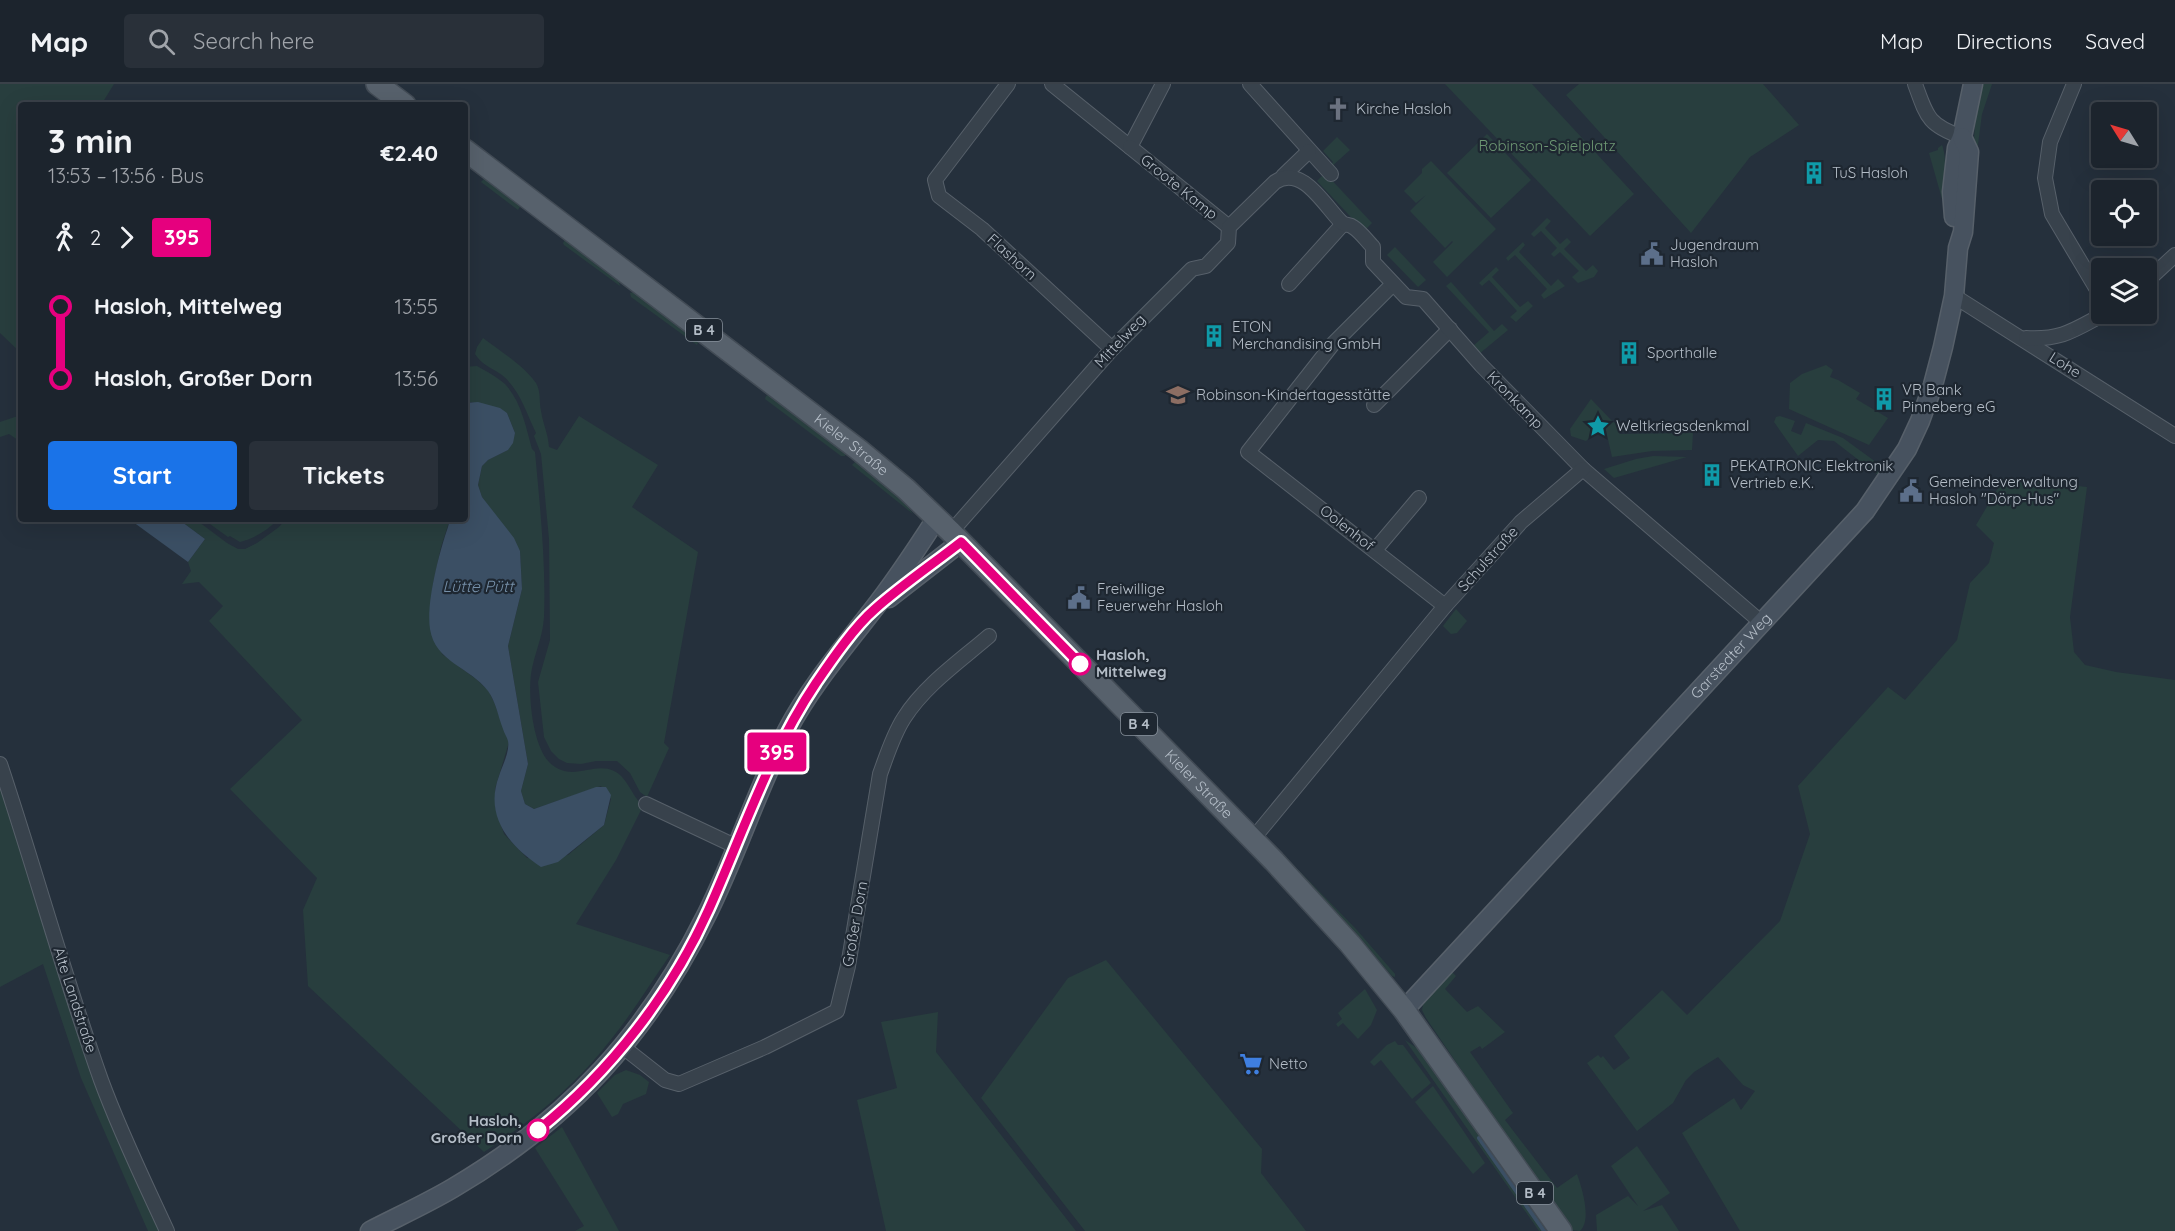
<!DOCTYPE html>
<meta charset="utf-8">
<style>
:root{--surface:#1c242d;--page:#293039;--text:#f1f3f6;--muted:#a0a4aa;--line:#3a4149;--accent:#1a73e8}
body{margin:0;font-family:Quicksand,sans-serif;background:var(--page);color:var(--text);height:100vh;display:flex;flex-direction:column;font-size:22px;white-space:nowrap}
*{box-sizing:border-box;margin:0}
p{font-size:20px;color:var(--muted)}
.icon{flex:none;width:33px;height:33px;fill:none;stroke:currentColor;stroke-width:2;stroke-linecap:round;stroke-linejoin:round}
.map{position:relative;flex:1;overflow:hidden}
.panel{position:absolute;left:18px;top:18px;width:450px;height:420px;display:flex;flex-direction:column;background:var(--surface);border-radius:6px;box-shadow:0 6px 24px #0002,0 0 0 2px var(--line)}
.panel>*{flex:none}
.badge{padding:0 12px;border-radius:4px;font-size:21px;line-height:39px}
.needle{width:39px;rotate:307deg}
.fabs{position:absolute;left:2091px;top:18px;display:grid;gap:12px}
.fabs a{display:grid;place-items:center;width:66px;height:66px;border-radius:6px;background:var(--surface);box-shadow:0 6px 24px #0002,0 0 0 2px var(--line);font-size:30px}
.map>.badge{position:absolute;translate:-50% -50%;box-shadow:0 0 0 3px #fff}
.legs{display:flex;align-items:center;gap:9px;height:66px;padding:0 30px;font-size:20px}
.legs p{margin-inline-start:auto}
.summary{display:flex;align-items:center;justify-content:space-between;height:102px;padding:0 30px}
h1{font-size:33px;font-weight:700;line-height:45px}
.action{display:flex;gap:12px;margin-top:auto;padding:12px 30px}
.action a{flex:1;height:69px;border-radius:6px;background:var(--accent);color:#fff;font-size:24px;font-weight:700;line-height:69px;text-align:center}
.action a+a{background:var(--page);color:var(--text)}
ul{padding:0 30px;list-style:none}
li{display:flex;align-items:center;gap:21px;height:72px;font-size:22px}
li i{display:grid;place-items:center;width:9px;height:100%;margin:0 8px;background:currentColor}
li i::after{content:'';width:15px;height:15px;margin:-8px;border:4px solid;border-radius:50%;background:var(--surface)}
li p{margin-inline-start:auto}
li:first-child i{background:linear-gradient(#0000 50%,currentColor 0)}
li:last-child i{background:linear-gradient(currentColor 50%,#0000 0)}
header{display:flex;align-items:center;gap:36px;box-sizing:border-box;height:84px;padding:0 30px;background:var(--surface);border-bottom:2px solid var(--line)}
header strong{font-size:28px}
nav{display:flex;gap:33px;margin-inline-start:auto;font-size:21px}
.search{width:420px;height:54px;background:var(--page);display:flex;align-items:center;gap:15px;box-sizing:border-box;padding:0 21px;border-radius:6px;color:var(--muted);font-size:22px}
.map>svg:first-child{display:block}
.green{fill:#283e3e}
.water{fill:#3b4f64}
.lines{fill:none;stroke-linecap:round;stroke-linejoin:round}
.stream{stroke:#3b4f64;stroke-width:4}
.minor-casing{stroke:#57606a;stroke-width:16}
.secondary-casing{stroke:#57606a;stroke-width:21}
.primary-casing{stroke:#424b55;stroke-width:24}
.minor{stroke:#38424c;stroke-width:14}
.secondary{stroke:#47525f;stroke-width:18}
.primary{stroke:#57616c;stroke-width:21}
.line-1-casing{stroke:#fff;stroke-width:14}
.line-1{stroke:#e6007e;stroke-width:9}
.stop-1-dot{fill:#fff;stroke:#e6007e;stroke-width:3}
.labels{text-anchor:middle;stroke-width:4.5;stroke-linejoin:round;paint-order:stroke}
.shield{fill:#1e2731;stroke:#87909a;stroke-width:1.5}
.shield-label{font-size:14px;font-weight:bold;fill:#b4bdc7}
.poi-label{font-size:15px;fill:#b4bdc7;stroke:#1e2731;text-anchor:start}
.park-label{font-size:15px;fill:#6d9773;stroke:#1e2731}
.street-label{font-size:15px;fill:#b4bdc7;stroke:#1e2731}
.stop-label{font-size:15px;font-weight:bold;fill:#b4bdc7;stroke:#1e2731;text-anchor:start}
.water-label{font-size:16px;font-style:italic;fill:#7690a9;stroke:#1e2731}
</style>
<header>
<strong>Map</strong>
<div class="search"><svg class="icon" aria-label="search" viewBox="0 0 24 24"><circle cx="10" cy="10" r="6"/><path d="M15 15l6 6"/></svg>Search here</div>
<nav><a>Map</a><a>Directions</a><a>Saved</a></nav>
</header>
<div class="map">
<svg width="2175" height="1147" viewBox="0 0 2175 1147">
<rect width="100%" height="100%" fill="#25303c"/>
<!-- green -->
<g class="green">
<polygon points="0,0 114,0 101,21 21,21 21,269 0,249"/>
<polygon points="1445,0 1532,0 1634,110 1590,152"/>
<polygon points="1579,0 1763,0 1799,41 1750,73 1691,149 1566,11"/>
<polygon points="1981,0 1992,0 1982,30 1975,83 1972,83 1976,27"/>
<polygon points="1487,50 1531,96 1491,134 1447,89"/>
<polygon points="1337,53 1350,66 1331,83 1330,82 1333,78 1323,67"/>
<path d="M1942 61C1948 76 1943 98 1944 115H1942L1929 69 1938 66V64Z"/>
<polygon points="1431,77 1496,145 1447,193 1433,178 1453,158 1452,157 1445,164 1410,127 1426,111 1416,119 1404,107 1422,89 1422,85"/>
<polygon points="1325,89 1372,139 1364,147 1317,97"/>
<polygon points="485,94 521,121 518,126 481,98"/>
<polygon points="1547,134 1551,137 1545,144 1560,160 1567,154 1571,158 1564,165 1586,187 1593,181 1598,187 1594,193 1578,199 1572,193 1579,187 1560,168 1554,173 1551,170 1557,164 1541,147 1534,153 1531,150"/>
<polygon points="566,154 618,195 620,202 564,161 563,159"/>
<polygon points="1523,158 1525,161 1519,168 1551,202 1558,195 1565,202 1544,215 1541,211 1547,205 1515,171 1508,177 1506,174"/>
<polygon points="1395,163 1426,196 1418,203 1387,171"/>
<polygon points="1496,183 1499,186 1492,193 1520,223 1528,217 1533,222 1516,238 1510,233 1517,227 1489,196 1482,202 1479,199"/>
<polygon points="1451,198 1494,247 1502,240 1508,246 1479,270 1473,262 1489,248 1446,202"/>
<polygon points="634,208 699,256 697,261 631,213 630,209"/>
<path d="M483 254C500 267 523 281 536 299 541 307 539 318 541 327 543 340 548 349 549 363L557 366 579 332 658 381 632 423 698 468 664 659 669 664 647 713 640 708 630 689 617 677H596L581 680 567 679 559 675 551 667 544 653 538 598 550 556 549 455 541 370 534 352 536 349C526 328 520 306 502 291 492 284 482 281 475 270L477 263Z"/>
<polygon points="1826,281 1833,286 1830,293 1838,296 1860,309 1856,315 1888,334 1869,361 1789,325 1790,299 1802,290"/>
<path d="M477 282C486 287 497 293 505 300 521 317 526 343 532 365L535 368C540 423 546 478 544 533 543 553 534 570 531 590 528 614 533 661 549 678 571 700 593 677 614 687 627 693 632 712 643 722L616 776 576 840 670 871C650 900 631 931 609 958 575 1002 530 1038 484 1068L308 902 303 826 317 794 230 705 302 636 209 537 223 522 199 498 182 500 191 487 188 478 205 455 178 435H195L227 459 238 465H245L257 459 279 443 286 435H450L441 463 433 500 431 533 442 570 476 595 488 606 494 618 509 658 495 705V722L504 750 527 774 568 771 604 741 611 715 601 702 534 725 525 720 521 707 528 680 508 562 522 505 520 467 482 413 478 401 482 382 488 376 508 366 515 349 507 329 471 318 465 319V283Z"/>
<polygon points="770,310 846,368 845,372 841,372 765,315 766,312"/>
<polygon points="1591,315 1613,338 1627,345 1619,350 1693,349 1692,366 1652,367 1612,373 1604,338 1591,340 1590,344 1594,349 1586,357 1571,352 1570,345"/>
<polygon points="1780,332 1795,337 1791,347 1801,351 1806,339 1843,354 1880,381 1881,387 1878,391 1834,357 1818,356 1798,372 1774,338 1776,333"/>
<polygon points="15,333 21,333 21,358 9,350 0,353 0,338"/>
<polygon points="1653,372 1687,373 1614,394 1604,385 1636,375"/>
<polygon points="856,377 860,378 901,413 913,430 852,381"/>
<polygon points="2004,394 2087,403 2070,533 2074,568 2085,581 2116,588 2175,596 2175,1147 1740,1147 1682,1049 1734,1014 1741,1026 1755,1007 1743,1001 1718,973 1694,988 1686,996 1673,1019 1637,1047 1587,979 1598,971 1601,974 1603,972 1614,986 1630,974 1614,952 1662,906 1687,931 1780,837 1810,750 1798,702 1888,603 1905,616 1957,556 1970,499 1989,479 1994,459 1976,441"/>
<path d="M203 435H279C267 446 256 454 240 458L230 452 228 453Z"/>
<polygon points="1456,525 1467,537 1457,549 1451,550 1443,542"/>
<polygon points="0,699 54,878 111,1038 159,1147 148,1147 81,994 43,880 0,903"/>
<polygon points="1266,753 1356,845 1395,890 1395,893 1392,892 1335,826 1266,758"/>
<polygon points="1106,876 1262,1065 1261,1089 1306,1147 1085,1147 981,1014 1068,894"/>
<path d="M1451 887 1456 892 1445 905 1467 928 1478 922 1505 948 1482 965 1480 962 1470 968 1513 1029 1505 1036 1557 1104 1577 1090C1582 1104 1592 1136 1580 1147L1570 1146 1426 934 1422 926 1424 916Z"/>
<polygon points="1365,905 1377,926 1371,941 1358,955 1343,939 1338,943 1336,940 1342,935 1338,929"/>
<polygon points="938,928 936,968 1076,1147 886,1147 857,1016 897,1004 881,938"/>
<polygon points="1405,956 1420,966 1551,1147 1539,1147"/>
<polygon points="1395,957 1398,961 1403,961 1431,999 1412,1015 1381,976 1374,982 1370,978 1387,961"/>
<polygon points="626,986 640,991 649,998 646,1010 623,1020 618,1030 612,1033 597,1009 615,991"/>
<polygon points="1433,1002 1485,1079 1473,1090 1415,1018"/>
<polygon points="562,1043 619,1147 575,1147 584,1142 535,1064"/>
<polygon points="1637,1062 1670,1109 1643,1127 1662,1121 1679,1147 1597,1147 1596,1131 1628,1112 1638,1122 1611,1082"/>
</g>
<!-- water -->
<g class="water">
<path d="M478 318 500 324 507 329 515 349 513 359 508 366 488 376 482 382 478 401 482 413 514 454 520 467 522 505 508 562 528 680 521 707 525 720 534 725 596 703H606L611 711 604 741 558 778 541 783C509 762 484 732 499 692 502 682 510 668 508 657 507 653 504 649 503 645 498 632 496 618 488 607 470 583 435 578 430 545 426 519 439 469 448 443L450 435H465V319Z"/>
<polygon points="129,435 178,435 205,455 188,478"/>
</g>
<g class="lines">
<!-- stream -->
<polyline class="stream" points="1479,1054 1544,1147"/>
<!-- minor casing -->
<g class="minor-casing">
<g id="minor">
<polyline points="1008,0 935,96 939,112 982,145 1112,265"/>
<polyline points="1052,0 1130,63 1163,0"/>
<polyline points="1250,0 1331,90"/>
<path d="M1915 0C1927 33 1928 41 1962 53"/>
<polyline points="2074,0 2050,58 2045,94 2052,130 2102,214"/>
<polyline points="1130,63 1229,143"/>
<polyline points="1283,92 1309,67"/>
<polyline points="2146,198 2175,171"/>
<polyline points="1289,200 1343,140"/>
<polyline points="1393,200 1332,261 1248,368 1445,522"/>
<polyline points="1954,212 2175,352"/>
<path d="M2026 254C2062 256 2074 246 2104 230"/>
<polyline points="1374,321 1450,245"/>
<path d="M951 448 1112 265 1192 185 1206 182 1228 159 1229 143 1275 98C1302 80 1324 121 1341 138 1345 142 1349 140 1353 143 1360 147 1367 157 1373 163V178L1406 213 1423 215 1481 281 1583 385 1762 539"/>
<polyline points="1375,466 1419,414"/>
<path d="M0 680C35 785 64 892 101 996 120 1048 144 1097 167 1147"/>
<polyline points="646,720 735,762"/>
<polyline points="1252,756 1445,522 1521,438 1583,385"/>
<path d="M623 963 665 996 679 1000 765 963 837 927 848 882 880 690C887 671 893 651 904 634 925 601 960 577 989 552"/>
</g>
</g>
<!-- secondary casing -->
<g class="secondary-casing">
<g id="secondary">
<polyline points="1954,133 1952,108 1957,64 1962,53 1973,0"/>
<polyline points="889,514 961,458"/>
<path id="s1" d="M1404 926 1865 427 1907 365 1920 337 1933 301 1943 263 1954 212 1958 164 1963 148 1969 68 1962 53"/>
<path d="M370 1147C397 1133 426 1120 453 1104 570 1035 647 951 707 830 737 770 757 705 788 645 811 602 842 566 872 527 895 498 916 466 936 435"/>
</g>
</g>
<!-- primary casing -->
<g class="primary-casing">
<g id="primary">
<polyline points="377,0 405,21"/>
<path id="s2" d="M465 66 859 366 906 405 951 448 1274 777 1350 860 1404 926 1561 1147"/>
</g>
</g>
<!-- minor -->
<use href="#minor" class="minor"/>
<!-- secondary -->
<use href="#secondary" class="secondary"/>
<!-- primary -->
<use href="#primary" class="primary"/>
</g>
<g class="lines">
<!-- line-1 casing -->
<g class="line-1-casing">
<path id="line-1" d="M538 1046C611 987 671 910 709 825 743 749 769 669 816 599 831 577 854 543 875 525 902 501 933 480 961 458L1080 580"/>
</g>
<!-- line-1 -->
<use href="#line-1" class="line-1"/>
</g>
<!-- icons -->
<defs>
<g id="church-bare" transform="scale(1.8)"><path d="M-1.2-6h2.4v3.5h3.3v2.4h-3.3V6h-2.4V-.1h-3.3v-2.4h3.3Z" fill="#6b7280" stroke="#1e2731" stroke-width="2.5" paint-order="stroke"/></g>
<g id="building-bare" transform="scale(1.8)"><path d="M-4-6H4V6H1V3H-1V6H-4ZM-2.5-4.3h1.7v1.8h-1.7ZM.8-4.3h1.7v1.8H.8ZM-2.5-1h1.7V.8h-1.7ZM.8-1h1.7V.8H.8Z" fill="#0f9aa8" stroke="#1e2731" stroke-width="2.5" paint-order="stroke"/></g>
<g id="civic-bare" transform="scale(1.8)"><path d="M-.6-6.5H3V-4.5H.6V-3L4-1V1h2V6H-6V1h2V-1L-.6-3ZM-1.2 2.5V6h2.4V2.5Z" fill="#5c6f8a" stroke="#1e2731" stroke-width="2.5" paint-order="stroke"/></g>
<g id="school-bare" transform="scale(1.8)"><path d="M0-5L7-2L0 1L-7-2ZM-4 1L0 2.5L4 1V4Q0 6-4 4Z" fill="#8d6e63" stroke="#1e2731" stroke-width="2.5" paint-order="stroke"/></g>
<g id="sight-bare" transform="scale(1.8)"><path d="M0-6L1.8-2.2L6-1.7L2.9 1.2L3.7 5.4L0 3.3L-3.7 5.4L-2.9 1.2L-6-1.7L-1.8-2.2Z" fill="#0f9aa8" stroke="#1e2731" stroke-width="2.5" paint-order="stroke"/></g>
<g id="supermarket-bare" transform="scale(1.8)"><path d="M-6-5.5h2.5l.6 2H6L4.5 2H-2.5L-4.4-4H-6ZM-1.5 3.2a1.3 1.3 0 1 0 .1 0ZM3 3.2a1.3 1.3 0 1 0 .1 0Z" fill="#3f7fe0" stroke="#1e2731" stroke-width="2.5" paint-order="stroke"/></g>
</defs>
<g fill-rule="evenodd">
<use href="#church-bare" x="1338" y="25"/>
<use href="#building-bare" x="1814" y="89"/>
<use href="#civic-bare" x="1652" y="170"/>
<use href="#building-bare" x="1214" y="252"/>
<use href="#building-bare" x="1629" y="269"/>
<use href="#school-bare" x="1178" y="311"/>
<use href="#building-bare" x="1884" y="315"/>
<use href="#sight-bare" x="1598" y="342"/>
<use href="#building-bare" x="1712" y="391"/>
<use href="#civic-bare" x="1911" y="407"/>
<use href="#civic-bare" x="1079" y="514"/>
<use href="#supermarket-bare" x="1251" y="980"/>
</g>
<!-- markers -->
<g class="stop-1-dot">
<circle cx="1080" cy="580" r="10"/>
<circle cx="538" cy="1046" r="10"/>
</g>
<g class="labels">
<!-- shield labels -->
<g class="shield">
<rect x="686" y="235" width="36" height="22" rx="4.5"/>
<rect x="1121" y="629" width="36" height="22" rx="4.5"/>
<rect x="1517" y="1098" width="36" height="22" rx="4.5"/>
</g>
<g class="shield-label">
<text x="704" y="251">B 4</text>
<text x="1139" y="645">B 4</text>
<text x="1535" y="1114">B 4</text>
</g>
<!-- poi labels -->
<g class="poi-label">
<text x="1356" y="30">Kirche Hasloh</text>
<text x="1832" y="94">TuS Hasloh</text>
<text x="1670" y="166">Jugendraum<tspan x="1670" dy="17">Hasloh</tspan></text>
<text x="1232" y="248">ETON<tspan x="1232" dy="17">Merchandising GmbH</tspan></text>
<text x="1647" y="274">Sporthalle</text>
<text x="1902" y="311">VR Bank<tspan x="1902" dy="17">Pinneberg eG</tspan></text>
<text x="1196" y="316">Robinson-Kindertagesstätte</text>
<text x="1616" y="347">Weltkriegsdenkmal</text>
<text x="1730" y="387">PEKATRONIC Elektronik<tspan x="1730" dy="17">Vertrieb e.K.</tspan></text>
<text x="1929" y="403">Gemeindeverwaltung<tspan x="1929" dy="17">Hasloh "Dörp-Hus"</tspan></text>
<text x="1097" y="510">Freiwillige<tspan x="1097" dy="17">Feuerwehr Hasloh</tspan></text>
<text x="1269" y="985">Netto</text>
</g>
<!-- park labels -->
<g class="park-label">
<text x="1547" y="67">Robinson-Spielplatz</text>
</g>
<!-- street labels -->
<g class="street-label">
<text transform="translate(1179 103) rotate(39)" y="5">Groote Kamp</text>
<text transform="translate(1012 173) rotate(42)" y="5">Flashorn</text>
<text transform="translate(1120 257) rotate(-47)" y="5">Mittelweg</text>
<text transform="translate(2065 281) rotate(32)" y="5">Lohe</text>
<text transform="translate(1515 316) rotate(46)" y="5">Kronkamp</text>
<text dy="5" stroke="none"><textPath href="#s2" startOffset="486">Kieler Straße</textPath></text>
<text transform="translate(1347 444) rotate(38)" y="5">Oolenhof</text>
<text transform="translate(1488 475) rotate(-48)" y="5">Schulstraße</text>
<text dy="5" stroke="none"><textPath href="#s1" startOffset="482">Garstedter Weg</textPath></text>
<text dy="5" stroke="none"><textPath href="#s2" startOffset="972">Kieler Straße</textPath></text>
<text transform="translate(855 840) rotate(-80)" y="5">Großer Dorn</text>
<text transform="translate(75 916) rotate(72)" y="5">Alte Landstraße</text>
</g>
<!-- stop labels -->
<g class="stop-label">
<text x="1096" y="576">Hasloh,<tspan x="1096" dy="17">Mittelweg</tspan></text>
<text x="522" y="1042" text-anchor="end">Hasloh,<tspan x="522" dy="17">Großer Dorn</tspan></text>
</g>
<!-- water labels -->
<g class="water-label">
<text x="478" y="508">Lütte Pütt</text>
</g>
</g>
</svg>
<div class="fabs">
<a><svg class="needle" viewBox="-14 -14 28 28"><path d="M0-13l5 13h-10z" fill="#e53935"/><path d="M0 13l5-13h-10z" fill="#a0a4aa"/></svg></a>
<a><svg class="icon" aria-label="locate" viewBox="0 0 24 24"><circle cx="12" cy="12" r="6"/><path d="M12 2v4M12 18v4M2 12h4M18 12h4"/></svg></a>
<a><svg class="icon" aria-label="layers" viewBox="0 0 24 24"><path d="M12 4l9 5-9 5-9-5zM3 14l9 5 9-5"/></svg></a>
</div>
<b class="badge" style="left:777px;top:668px;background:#e6007e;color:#fff">395</b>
<section class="panel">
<div class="summary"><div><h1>3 min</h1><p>13:53 – 13:56 · Bus</p></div><b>€2.40</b></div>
<div class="legs"><svg class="icon" aria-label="walk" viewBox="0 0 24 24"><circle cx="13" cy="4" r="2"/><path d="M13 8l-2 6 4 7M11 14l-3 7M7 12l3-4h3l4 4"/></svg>2<svg class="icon" aria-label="forward" viewBox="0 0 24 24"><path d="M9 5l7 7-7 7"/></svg><b class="badge" style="background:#e6007e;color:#fff">395</b></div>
<ul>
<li><i style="color:#e6007e"></i><b>Hasloh, Mittelweg</b><p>13:55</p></li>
<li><i style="color:#e6007e"></i><b>Hasloh, Großer Dorn</b><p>13:56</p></li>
</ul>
<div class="action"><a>Start</a><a>Tickets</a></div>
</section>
</div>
